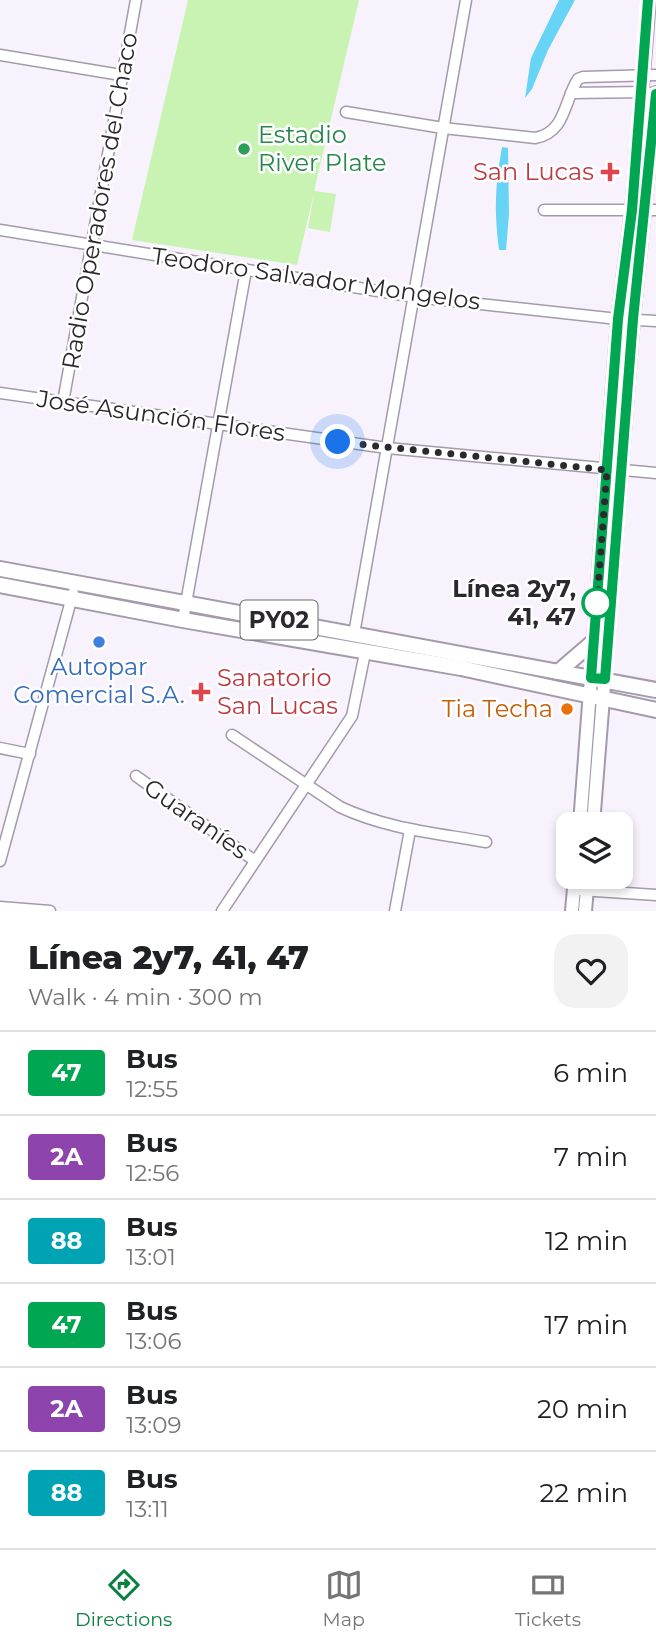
<!DOCTYPE html>
<meta charset="utf-8">
<style>
:root{--surface:#fff;--page:#f2f2f2;--text:#202124;--muted:#757577;--line:#e0e0e0;--accent:#0b8043}
body{margin:0;font-family:Montserrat,sans-serif;background:var(--page);color:var(--text);height:100vh;display:flex;flex-direction:column;font-size:26px;white-space:nowrap}
*{box-sizing:border-box;margin:0}
p{font-size:23px;color:var(--muted)}
.icon{flex:none;width:38px;height:38px;fill:none;stroke:currentColor;stroke-width:2;stroke-linecap:round;stroke-linejoin:round}
.map{position:relative;height:911px;overflow:hidden}
.drawer{display:flex;flex-direction:column;background:var(--surface);flex:1}
.drawer>*{flex:none}
.badge{padding:0 14px;border-radius:5px;font-size:24px;line-height:46px}
.fabs{position:absolute;left:556px;top:812px;display:grid;gap:14px}
.fabs a{display:grid;place-items:center;width:77px;height:77px;border-radius:14px;background:var(--surface);box-shadow:0 4px 10px #0003;font-size:35px}
.you{position:absolute;width:35px;height:35px;margin:-18px;border:5px solid #fff;border-radius:50%;background:#1a73e8;box-shadow:0 0 0 10px #1a73e833}
.map>.badge{position:absolute;translate:-50% -50%;box-shadow:0 0 0 4px #fff}
.round{display:grid;place-items:center;flex:none;width:74px;height:74px;border-radius:21px;background:var(--page)}
.summary{display:flex;align-items:center;justify-content:space-between;height:119px;padding:0 28px}
h1{font-size:33px;font-weight:800;line-height:52px}
ul{padding:0;list-style:none}
li{display:flex;align-items:center;gap:21px;height:84px;padding:0 28px;border-top:2px solid var(--line)}
li div{flex:1}
li b{display:block;font-size:26px}
li em{font-style:normal}
li .badge{min-width:77px;font-weight:700;text-align:center}
.tabs{display:flex;justify-content:space-around;align-items:center;height:98px;border-top:2px solid var(--line);background:var(--surface);font-size:19px;color:var(--muted)}
.tabs a{display:grid;justify-items:center;gap:4px}
.tabs .active{color:var(--accent)}
.map>svg:first-child{display:block}
.green{fill:#c8f3b3}
.water{fill:#67d4f6}
.lines{fill:none;stroke-linecap:round;stroke-linejoin:round}
.minor-casing{stroke:#a49aab;stroke-width:13}
.major-casing{stroke:#a49aab;stroke-width:16}
.highway-casing{stroke:#a49aab;stroke-width:18}
.minor{stroke:#fff;stroke-width:10}
.major{stroke:#fff;stroke-width:12}
.highway{stroke:#fff;stroke-width:14}
.line-casing{stroke:#fff;stroke-width:16}
.line{stroke:#00a651;stroke-width:10}
.walk{stroke:#2c282f;stroke-width:7;stroke-dasharray:0 12.6}
.leisure-dot{fill:#2e9e5b;stroke:#fff;stroke-width:2.5}
.health-dot{fill:#e0444e;stroke:#fff;stroke-width:2.5}
.stop-dot{fill:#fff;stroke:#00a651;stroke-width:3.5}
.shop-dot{fill:#3f7fe0;stroke:#fff;stroke-width:2.5}
.food-dot{fill:#e8710a;stroke:#fff;stroke-width:2.5}
.labels{text-anchor:middle;stroke-width:5;stroke-linejoin:round;paint-order:stroke}
.shield{fill:#fff;stroke:#6b686d;stroke-width:2}
.shield-label{font-size:23px;font-weight:bold;fill:#2c282f}
.leisure-label{font-size:24px;fill:#27864d;stroke:#fff;text-anchor:start}
.health-label{font-size:24px;fill:#be3a42;stroke:#fff;text-anchor:end}
.street-label{font-size:24px;fill:#2c282f;stroke:#fff}
.stop-label{font-size:24px;font-weight:bold;fill:#2c282f;stroke:#fff;text-anchor:end}
.shop-label{font-size:24px;fill:#366cbe;stroke:#fff}
.food-label{font-size:24px;fill:#c56008;stroke:#fff;text-anchor:end}
</style>
<div class="map">
<svg width="656" height="911" viewBox="0 0 656 911">
<rect width="100%" height="100%" fill="#f8f2fd"/>
<!-- green -->
<polygon class="green" points="188,0 359,0 314,191 336,194 330,232 308,228 314,193 297,265 132,240"/>
<!-- water -->
<g class="water">
<polygon points="559,0 575,0 548,50 532,89 525,98 531,58"/>
<path d="M502 147 508 148 509 214 506 250H499C494 211 495 186 502 147Z"/>
</g>
<g class="lines">
<!-- minor casing -->
<g class="minor-casing">
<g id="minor">
<polyline points="0,55 121,75"/>
<polyline points="571,93 647,92"/>
<path d="M346 112 443 128 535 138C566 133 564 100 578 79L583 77 656 75"/>
<polyline points="544,210 656,210"/>
<polyline points="0,230 415,297 618,319 656,321"/>
<polyline points="0,393 387,448 656,473"/>
<polyline points="63,402 136,0"/>
<polyline points="183,620 246,270"/>
<polyline points="354,634 466,0"/>
<path d="M232 735 340 807C387 829 436 833 486 842"/>
<polyline points="0,748 30,754"/>
<polyline points="136,776 255,861"/>
<polyline points="0,861 73,593"/>
<polyline points="580,890 656,895"/>
<polyline points="0,907 50,911"/>
<polyline points="222,911 352,716 365,653"/>
<polyline points="395,911 410,830"/>
</g>
</g>
<!-- major casing -->
<g class="major-casing">
<g id="major">
<polyline points="580,824 618,319 632,210 649,0"/>
<polyline points="593,824 633,319 656,93"/>
<polyline points="572,911 575,877"/>
<polyline points="585,911 588,877"/>
</g>
</g>
<!-- highway casing -->
<g class="highway-casing">
<g id="highway">
<polyline points="0,569 656,690"/>
<polyline points="0,585 183,620 461,668 656,710"/>
<polyline points="558,672 594,641"/>
</g>
</g>
<!-- minor -->
<use href="#minor" class="minor"/>
<!-- major -->
<use href="#major" class="major"/>
<!-- highway -->
<use href="#highway" class="highway"/>
</g>
<g class="lines">
<!-- line casing -->
<g class="line-casing">
<polyline id="line" points="648,0 632,210 618,319 591,678 605,679 633,319 656,94"/>
</g>
<!-- line -->
<use href="#line" class="line"/>
<!-- walk -->
<polyline class="walk" points="338,442 607,470 596,615 597,603"/>
</g>
<!-- markers -->
<circle class="leisure-dot" cx="244" cy="149" r="7"/>
<g class="health-dot">
<path d="M606.5 161.5h7v7h7v7h-7v7h-7v-7h-7v-7h7z"/>
<path d="M197.5 681.5h7v7h7v7h-7v7h-7v-7h-7v-7h7z"/>
</g>
<circle class="stop-dot" cx="597" cy="603" r="14"/>
<circle class="shop-dot" cx="99" cy="642" r="7"/>
<circle class="food-dot" cx="567" cy="709" r="7"/>
<g class="labels">
<!-- shield labels -->
<rect class="shield" x="240.5" y="600.5" width="77" height="39" rx="5"/>
<g class="shield-label">
<text x="279" y="628">PY02</text>
</g>
<!-- leisure labels -->
<g class="leisure-label">
<text x="258" y="143">Estadio<tspan x="258" dy="28">River Plate</tspan></text>
</g>
<!-- health labels -->
<g class="health-label">
<text x="594" y="180">San Lucas</text>
<text x="217" y="686" text-anchor="start">Sanatorio<tspan x="217" dy="28">San Lucas</tspan></text>
</g>
<!-- street labels -->
<g class="street-label">
<text transform="translate(100 201) rotate(-80)" y="8">Radio Operadores del Chaco</text>
<text transform="translate(316 279) rotate(8)" y="8">Teodoro Salvador Mongelos</text>
<text transform="translate(161 416) rotate(8)" y="8">José Asunción Flores</text>
<text transform="translate(196 819) rotate(35)" y="8">Guaraníes</text>
</g>
<!-- stop labels -->
<g class="stop-label">
<text x="576" y="597">Línea 2y7,<tspan x="576" dy="28">41, 47</tspan></text>
</g>
<!-- shop labels -->
<g class="shop-label">
<text x="99" y="675">Autopar<tspan x="99" dy="28">Comercial S.A.</tspan></text>
</g>
<!-- food labels -->
<g class="food-label">
<text x="553" y="717">Tia Techa</text>
</g>
</g>
</svg>
<div class="fabs">
<a><svg class="icon" aria-label="layers" viewBox="0 0 24 24"><path d="M12 4l9 5-9 5-9-5zM3 14l9 5 9-5"/></svg></a>
</div>
<div class="you" style="left:338px;top:442px"></div>
</div>
<section class="drawer">
<div class="summary"><div><h1>Línea 2y7, 41, 47</h1><p>Walk · 4 min · 300 m</p></div><a class="round"><svg class="icon" aria-label="heart" viewBox="0 0 24 24"><path d="M12 20l-8-8c-3-5 5-10 8-4 3-6 11-1 8 4z"/></svg></a></div>
<ul>
<li><span class="badge" style="background:#00a651;color:#fff">47</span><div><b>Bus</b><p>12:55</p></div><em>6 min</em></li>
<li><span class="badge" style="background:#8e44ad;color:#fff">2A</span><div><b>Bus</b><p>12:56</p></div><em>7 min</em></li>
<li><span class="badge" style="background:#00a3b4;color:#fff">88</span><div><b>Bus</b><p>13:01</p></div><em>12 min</em></li>
<li><span class="badge" style="background:#00a651;color:#fff">47</span><div><b>Bus</b><p>13:06</p></div><em>17 min</em></li>
<li><span class="badge" style="background:#8e44ad;color:#fff">2A</span><div><b>Bus</b><p>13:09</p></div><em>20 min</em></li>
<li><span class="badge" style="background:#00a3b4;color:#fff">88</span><div><b>Bus</b><p>13:11</p></div><em>22 min</em></li>
</ul>
</section>
<nav class="tabs">
<a class="active"><svg class="icon" aria-label="directions" viewBox="0 0 24 24"><path d="M12 3l9 9-9 9-9-9zM9 14v-3h6M13 9l2 2-2 2"/></svg>Directions</a>
<a><svg class="icon" aria-label="map" viewBox="0 0 24 24"><path d="M3 6l6-2 6 2 6-2v14l-6 2-6-2-6 2zM9 4v14M15 6v14"/></svg>Map</a>
<a><svg class="icon" aria-label="tickets" viewBox="0 0 24 24"><path d="M3 7h18v10H3zM15 7v10"/></svg>Tickets</a>
</nav>
